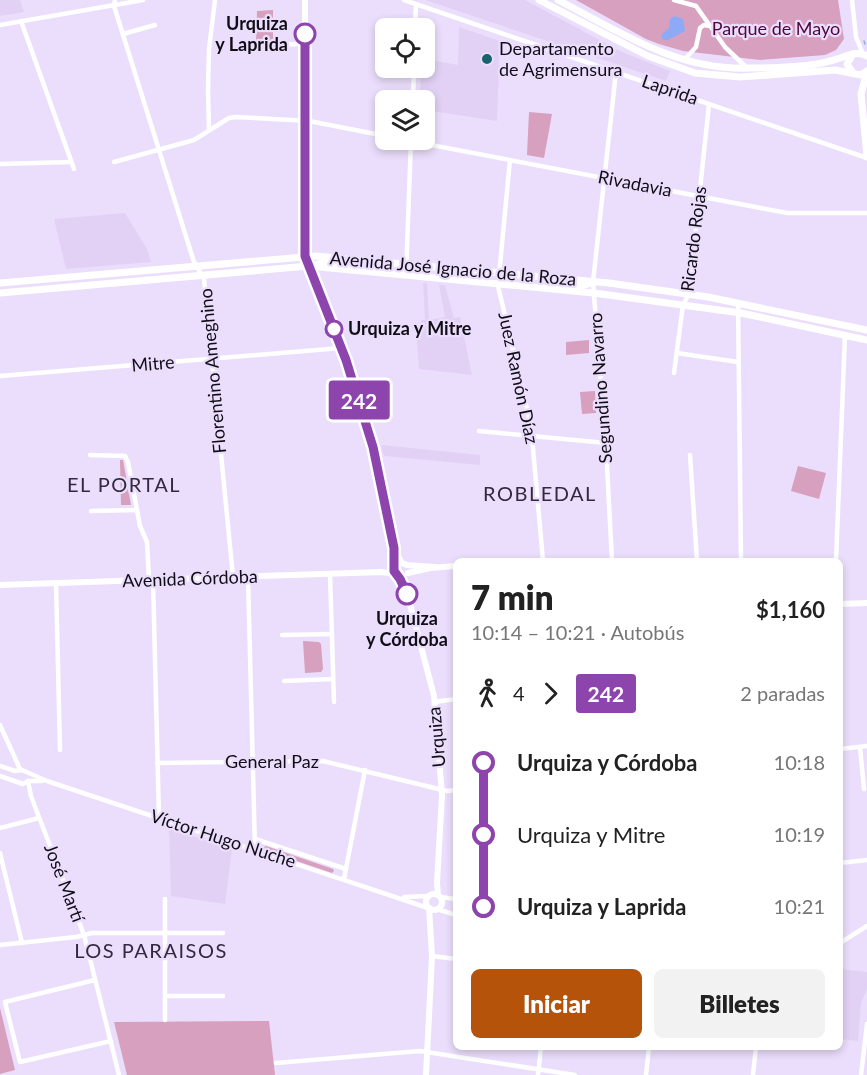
<!DOCTYPE html>
<html lang="es">
<meta charset="utf-8">
<style>
:root{--surface:#fff;--page:#f2f2f2;--text:#222;--muted:#767676;--accent:#b45309}
body{margin:0;font-family:Lato,sans-serif;background:var(--page);color:var(--text);height:100vh;display:flex;flex-direction:column;font-size:22px;white-space:nowrap}
*{box-sizing:border-box;margin:0}
p{font-size:20px;color:var(--muted)}
.icon{flex:none;width:33px;height:33px;fill:none;stroke:currentColor;stroke-width:2;stroke-linecap:round;stroke-linejoin:round}
.map{position:relative;flex:1;overflow:hidden}
.panel{position:absolute;left:453px;top:558px;width:390px;height:492px;display:flex;flex-direction:column;background:var(--surface);border-radius:9px;box-shadow:0 3px 9px #0003}
.panel>*{flex:none}
.badge{padding:0 12px;border-radius:4px;font-size:21px;line-height:39px}
.tools{position:absolute;left:375px;top:18px;display:grid;gap:12px}
.tools a{display:grid;place-items:center;width:60px;height:60px;border-radius:9px;background:var(--surface);box-shadow:0 3px 9px #0003;font-size:30px}
.map>.badge{position:absolute;translate:-50% -50%;box-shadow:0 0 0 3px #fff}
.legs{display:flex;align-items:center;gap:9px;height:66px;padding:0 18px;font-size:20px}
.legs p{margin-inline-start:auto}
.summary{display:flex;align-items:center;justify-content:space-between;height:102px;padding:0 18px}
h1{font-size:33px;font-weight:800;line-height:45px}
.cta{display:flex;gap:12px;margin-top:auto;padding:12px 18px}
.cta a{flex:1;height:69px;border-radius:9px;background:var(--accent);color:#fff;font-size:24px;font-weight:800;line-height:69px;text-align:center}
.cta a+a{background:var(--page);color:var(--text)}
ul{padding:0 18px;list-style:none}
li{display:flex;align-items:center;gap:21px;height:72px;font-size:22px}
li i{display:grid;place-items:center;width:9px;height:100%;margin:0 8px;background:currentColor}
li i::after{content:'';width:15px;height:15px;margin:-8px;border:4px solid;border-radius:50%;background:var(--surface)}
li p{margin-inline-start:auto}
li:first-child i{background:linear-gradient(#0000 50%,currentColor 0)}
li:last-child i{background:linear-gradient(currentColor 50%,#0000 0)}
.map>svg:first-child{display:block}
.built{fill:#e2d1f5}
.green{fill:#d6a0be}
.water{fill:#8daaf6}
.lines{fill:none;stroke-linecap:round;stroke-linejoin:round}
.stream{stroke:#8daaf6;stroke-width:1.5}
.street{stroke:#fff;stroke-width:4.5}
.secondary{stroke:#fff;stroke-width:6}
.primary{stroke:#fff;stroke-width:7}
.line-1-casing{stroke:#fff;stroke-width:14}
.line-1{stroke:#8e44ad;stroke-width:9}
.stop-1-dot{fill:#fff;stroke:#8e44ad;stroke-width:3}
.poi-dot{fill:#18636f;stroke:#ebdefc;stroke-width:2}
.labels{text-anchor:middle;stroke-width:4.5;stroke-linejoin:round;paint-order:stroke}
.stop-label{font-size:18px;font-weight:bold;fill:#110d16;stroke:#ebdefc;text-anchor:end}
.park-label{font-size:18px;fill:#500639;stroke:#ebdefc}
.poi-label{font-size:18px;fill:#110d16;stroke:#ebdefc;text-anchor:start}
.street-label{font-size:18px;fill:#110d16;stroke:#ebdefc}
.neighbourhood-label{font-size:20px;letter-spacing:1.5px;fill:#33283f;stroke:#ebdefc}
</style>
<div class="map">
<svg width="867" height="1075" viewBox="0 0 867 1075">
<rect width="100%" height="100%" fill="#ebdefc"/>
<!-- built -->
<g class="built">
<polygon points="0,0 20,0 24,12 0,16"/>
<polygon points="425,0 525,0 622,52 670,71 666,81"/>
<polygon points="459,27 500,41 497,121 425,110 424,100 420,100 421,68 424,68 425,59 458,65"/>
<polygon points="125,213 147,249 151,262 66,269 54,219"/>
<polygon points="423,283 427,283 429,320 445,317 439,285 445,285 454,318 460,317 472,375 419,369 416,327 421,326 421,320 425,320"/>
<polygon points="381,445 480,455 480,465 384,456"/>
<polygon points="169,828 232,849 225,904 171,896"/>
<polygon points="840,969 867,972 867,989 861,1003 858,1041 840,1039"/>
</g>
<!-- green -->
<g class="green">
<polygon points="576,0 838,0 844,39 836,50 825,55 760,60 683,51 659,44 646,39"/>
<polygon points="273,10 273,40 256,41 257,11"/>
<polygon points="529,112 552,114 544,158 527,155"/>
<polygon points="589,340 589,353 566,355 566,342"/>
<polygon points="595,391 596,413 582,414 580,392"/>
<polygon points="120,460 123,460 131,505 121,505"/>
<polygon points="798,466 826,473 819,499 791,491"/>
<polygon points="303,641 319,642 321,644 323,669 321,672 305,673"/>
<polygon points="266,846 333,869 334,871 332,873 264,850 264,847"/>
<polygon points="0,1008 15,1070 0,1074"/>
<polygon points="269,1021 275,1075 127,1075 114,1022"/>
</g>
<!-- water -->
<polygon class="water" points="674,16 683,19 685,31 668,40 663,40 661,35 669,28 670,19"/>
<g class="lines">
<!-- stream -->
<polyline class="stream" points="864,41 865,44"/>
<!-- street -->
<g class="street">
<polyline points="115,0 114,6 194,262 204,279 233,577"/>
<polyline points="404,0 867,158"/>
<polyline points="674,0 696,6 725,47 747,68"/>
<polyline points="852,0 856,37 863,54"/>
<polyline points="21,21 74,169"/>
<polyline points="0,25 143,0"/>
<polyline points="415,28 416,4"/>
<polyline points="123,34 155,25"/>
<polyline points="258,45 305,44"/>
<polyline points="684,60 696,47 700,28 704,25 710,26"/>
<polyline points="413,100 414,68"/>
<polyline points="209,130 208,89 209,49 215,0"/>
<polyline points="405,140 787,213 867,213"/>
<polyline points="510,160 498,286 531,426 543,561"/>
<polyline points="114,162 194,140 229,118 236,117 309,121 386,136"/>
<polyline points="0,164 71,162"/>
<polyline points="406,275 411,140"/>
<polyline points="738,302 741,561"/>
<polyline points="677,353 738,362"/>
<polyline points="674,373 683,305 689,294 709,104"/>
<polyline points="0,376 341,348"/>
<polyline points="479,431 606,443"/>
<polyline points="90,455 125,456 128,462 140,526 147,542 149,580"/>
<polyline points="690,455 697,561"/>
<polyline points="91,511 137,510"/>
<polyline points="612,561 606,447 593,282 616,72"/>
<polyline points="836,561 845,335"/>
<polyline points="330,574 334,702"/>
<polyline points="248,577 255,850"/>
<polyline points="153,580 159,818"/>
<polyline points="56,583 60,750"/>
<polyline points="282,635 332,634"/>
<polyline points="284,681 333,679"/>
<polyline points="434,702 456,699"/>
<polyline points="0,725 20,769"/>
<polyline points="860,747 864,789"/>
<polyline points="840,749 867,746"/>
<polyline points="157,763 323,761 447,791 456,790"/>
<polyline points="0,766 15,771 22,770 47,781 428,908"/>
<polyline points="0,776 23,784 28,781 42,781"/>
<polyline points="28,781 31,796 84,935 119,1075"/>
<polyline points="0,828 39,818"/>
<polyline points="255,839 346,869"/>
<polyline points="0,853 22,943"/>
<polyline points="840,863 867,860"/>
<polyline points="344,879 365,770"/>
<polyline points="404,897 429,896"/>
<polyline points="440,897 456,899"/>
<polyline points="165,899 165,1020"/>
<polyline points="437,909 456,915"/>
<polyline points="840,943 867,926"/>
<polyline points="0,945 76,937 92,933 223,933"/>
<polyline points="432,956 456,959"/>
<polyline points="95,980 5,1002 20,1062 111,1041"/>
<polyline points="165,996 223,996"/>
<polyline points="276,1063 420,1051 575,1075"/>
<polyline points="538,1075 541,1047"/>
<polyline points="646,1075 649,1047"/>
<polyline points="753,1075 756,1047"/>
<polyline points="861,1075 867,1024"/>
</g>
<!-- secondary -->
<g class="secondary">
<polyline points="305,0 305,256 346,360 373,447 394,547 394,571 407,593 434,696 442,795 437,883 438,895"/>
<polyline points="395,551 402,563 407,565 435,567"/>
<polyline points="533,561 553,561"/>
<polyline points="408,573 430,568 456,566"/>
<polyline points="0,585 381,572 396,574"/>
<polyline points="840,604 867,603"/>
<circle cx="434" cy="902" r="8"/>
<polyline points="426,1075 432,956 429,908"/>
</g>
<!-- primary -->
<g class="primary">
<polyline points="539,0 648,56 695,73 740,77 835,70 861,75 867,71"/>
<path d="M558 0C620 32 677 71 750 68 775 68 814 67 837 59 847 56 857 50 867 56"/>
<polyline points="867,72 861,94 867,157"/>
<polyline points="853,73 847,64 853,54"/>
<polyline points="315,265 326,262 348,262"/>
<polyline points="0,283 316,256 609,283 708,297 867,330"/>
<polyline points="561,286 582,286 591,283"/>
<polyline points="0,293 309,266 594,293 741,313 867,340"/>
</g>
</g>
<g class="lines">
<!-- line-1 casing -->
<g class="line-1-casing">
<polyline id="line-1" points="305,34 305,256 346,360 373,447 394,548 394,571 400,579 407,594"/>
</g>
<!-- line-1 -->
<use href="#line-1" class="line-1"/>
</g>
<!-- markers -->
<g class="stop-1-dot">
<circle cx="305" cy="34" r="10"/>
<circle cx="334" cy="329" r="8"/>
<circle cx="407" cy="594" r="10"/>
</g>
<circle class="poi-dot" cx="487" cy="59" r="6"/>
<g class="labels">
<!-- stop labels -->
<g class="stop-label">
<text x="288" y="30">Urquiza<tspan x="288" dy="21">y Laprida</tspan></text>
<text x="348" y="335" text-anchor="start">Urquiza y Mitre</text>
<text x="407" y="625" text-anchor="middle">Urquiza<tspan x="407" dy="21">y Córdoba</tspan></text>
</g>
<!-- park labels -->
<g class="park-label">
<text x="776" y="35">Parque de Mayo</text>
</g>
<!-- poi labels -->
<g class="poi-label">
<text x="499" y="55">Departamento<tspan x="499" dy="21">de Agrimensura</tspan></text>
</g>
<!-- street labels -->
<g class="street-label">
<text transform="translate(670 90) rotate(19)" y="6">Laprida</text>
<text transform="translate(635 184) rotate(11)" y="6">Rivadavia</text>
<text transform="translate(694 239) rotate(-83)" y="6">Ricardo Rojas</text>
<text transform="translate(453 269) rotate(5)" y="6">Avenida José Ignacio de la Roza</text>
<text transform="translate(153 364) rotate(-5)" y="6">Mitre</text>
<text transform="translate(213 371) rotate(-95)" y="6">Florentino Ameghino</text>
<text transform="translate(518 378) rotate(78)" y="6">Juez Ramón Díaz</text>
<text transform="translate(601 388) rotate(-94)" y="6">Segundino Navarro</text>
<text transform="translate(190 579) rotate(-2)" y="6">Avenida Córdoba</text>
<text transform="translate(437 737) rotate(-95)" y="6">Urquiza</text>
<text x="272" y="768">General Paz</text>
<text transform="translate(223 839) rotate(18)" y="6">Víctor Hugo Nuche</text>
<text transform="translate(64 883) rotate(69)" y="6">José Martí</text>
</g>
<!-- neighbourhood labels -->
<g class="neighbourhood-label">
<text x="124" y="492">EL PORTAL</text>
<text x="540" y="501">ROBLEDAL</text>
<text x="151" y="958">LOS PARAISOS</text>
</g>
</g>
</svg>
<div class="tools">
<a><svg class="icon" aria-label="locate" viewBox="0 0 24 24"><circle cx="12" cy="12" r="6"/><path d="M12 2v4M12 18v4M2 12h4M18 12h4"/></svg></a>
<a><svg class="icon" aria-label="layers" viewBox="0 0 24 24"><path d="M12 4l9 5-9 5-9-5zM3 14l9 5 9-5"/></svg></a>
</div>
<b class="badge" style="left:359px;top:400px;background:#8e44ad;color:#fff">242</b>
<section class="panel">
<div class="summary"><div><h1>7 min</h1><p>10:14 – 10:21 · Autobús</p></div><b>$1,160</b></div>
<div class="legs"><svg class="icon" aria-label="walk" viewBox="0 0 24 24"><circle cx="13" cy="4" r="2"/><path d="M13 8l-2 6 4 7M11 14l-3 7M7 12l3-4h3l4 4"/></svg>4<svg class="icon" aria-label="forward" viewBox="0 0 24 24"><path d="M9 5l7 7-7 7"/></svg><b class="badge" style="background:#8e44ad;color:#fff">242</b><p>2 paradas</p></div>
<ul>
<li><i style="color:#8e44ad"></i><b>Urquiza y Córdoba</b><p>10:18</p></li>
<li><i style="color:#8e44ad"></i><span>Urquiza y Mitre</span><p>10:19</p></li>
<li><i style="color:#8e44ad"></i><b>Urquiza y Laprida</b><p>10:21</p></li>
</ul>
<div class="cta"><a>Iniciar</a><a>Billetes</a></div>
</section>
</div>
